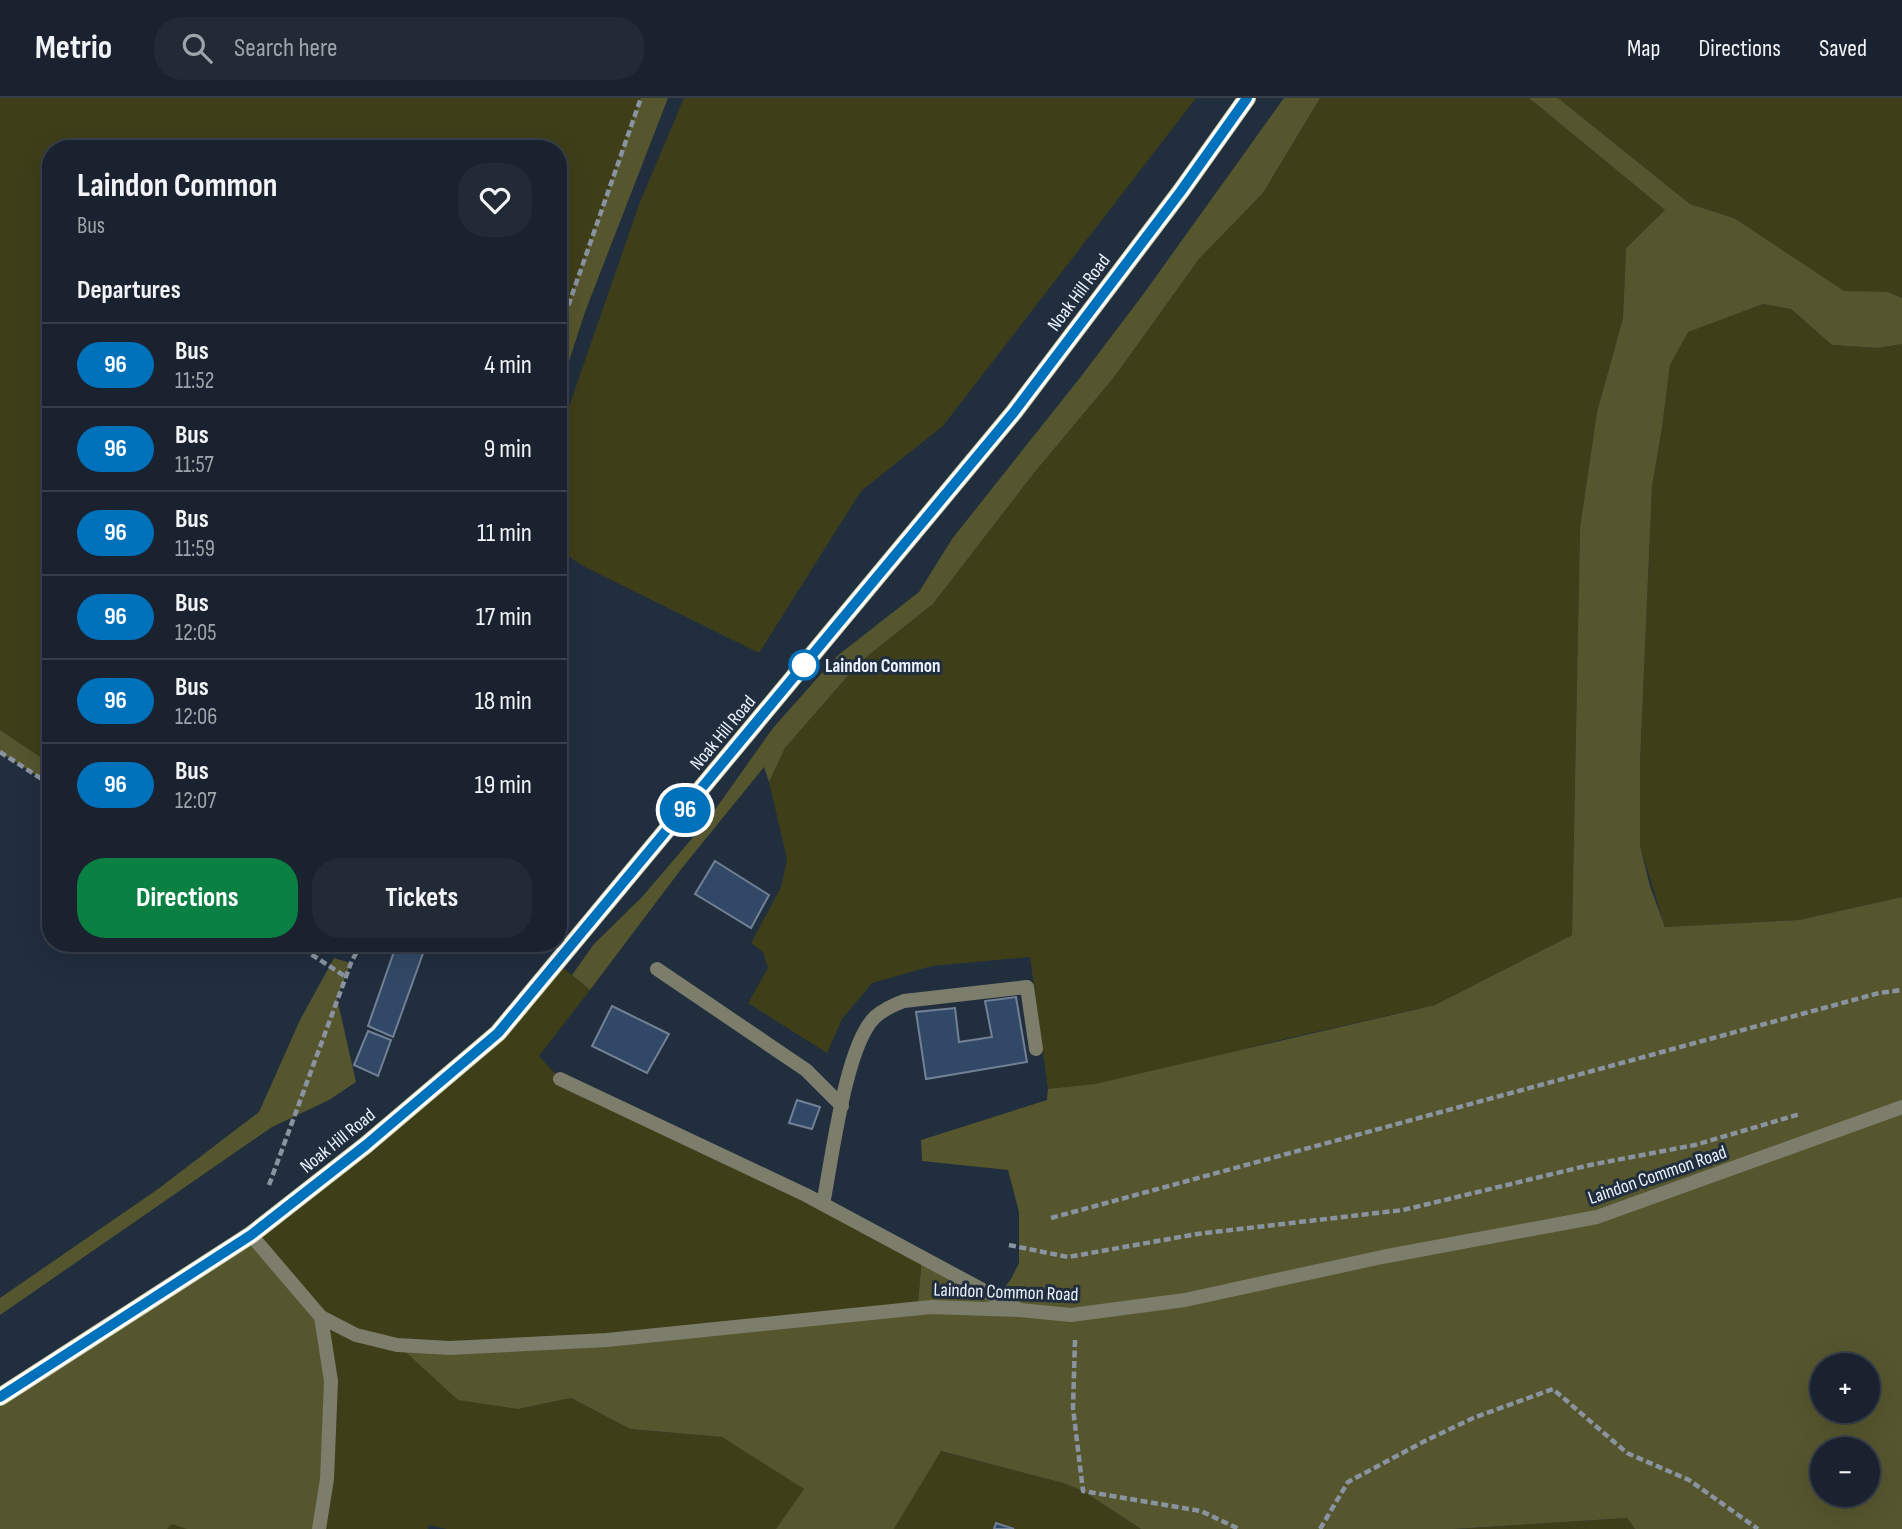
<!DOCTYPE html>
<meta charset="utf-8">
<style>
:root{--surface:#19222e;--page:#222a36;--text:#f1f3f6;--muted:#9fa4aa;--line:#373f4a;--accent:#0b8043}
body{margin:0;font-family:"Sofia Sans Condensed",sans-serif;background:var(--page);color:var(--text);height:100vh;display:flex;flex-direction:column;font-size:26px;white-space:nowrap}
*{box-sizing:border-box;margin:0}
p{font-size:23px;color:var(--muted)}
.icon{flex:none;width:38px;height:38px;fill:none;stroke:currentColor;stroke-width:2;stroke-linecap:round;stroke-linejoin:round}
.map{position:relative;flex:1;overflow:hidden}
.side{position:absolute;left:42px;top:42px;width:525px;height:812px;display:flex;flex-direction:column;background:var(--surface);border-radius:28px;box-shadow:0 7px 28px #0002,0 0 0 2px var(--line)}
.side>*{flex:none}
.badge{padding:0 14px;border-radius:23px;font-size:24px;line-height:46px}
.tools{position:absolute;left:1810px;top:1255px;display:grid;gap:14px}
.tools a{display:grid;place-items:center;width:70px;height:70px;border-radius:50%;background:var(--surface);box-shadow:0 7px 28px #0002,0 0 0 2px var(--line);font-size:35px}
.map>.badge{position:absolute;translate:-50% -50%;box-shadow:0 0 0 4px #fff}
h2{padding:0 35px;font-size:26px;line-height:63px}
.round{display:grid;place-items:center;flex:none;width:74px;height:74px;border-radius:28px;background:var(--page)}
.summary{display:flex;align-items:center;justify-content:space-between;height:119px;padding:0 35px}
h1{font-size:33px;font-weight:700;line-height:52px}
.button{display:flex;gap:14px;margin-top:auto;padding:14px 35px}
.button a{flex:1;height:80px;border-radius:28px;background:var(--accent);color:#fff;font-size:28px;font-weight:700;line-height:80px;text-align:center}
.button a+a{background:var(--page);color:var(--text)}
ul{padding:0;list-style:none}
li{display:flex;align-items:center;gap:21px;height:84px;padding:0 35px;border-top:2px solid var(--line)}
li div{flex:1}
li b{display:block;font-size:26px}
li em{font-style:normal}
li .badge{min-width:77px;font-weight:700;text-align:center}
header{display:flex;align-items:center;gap:42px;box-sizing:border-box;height:98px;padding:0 35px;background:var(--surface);border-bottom:2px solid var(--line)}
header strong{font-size:33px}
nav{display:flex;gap:38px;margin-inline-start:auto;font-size:24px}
.search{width:490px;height:63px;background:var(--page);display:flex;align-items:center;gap:18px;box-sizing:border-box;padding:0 24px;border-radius:28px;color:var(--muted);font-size:26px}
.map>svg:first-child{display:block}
.green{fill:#3e3e19}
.forest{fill:#55552e;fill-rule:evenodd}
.building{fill:#314966;stroke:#718094;stroke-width:2}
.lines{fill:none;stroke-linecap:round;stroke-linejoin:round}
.path{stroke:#8a94a1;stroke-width:4.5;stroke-dasharray:7 3.5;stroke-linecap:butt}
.service{stroke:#7c7d6b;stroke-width:14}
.tertiary{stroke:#7c7d6b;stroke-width:14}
.primary{stroke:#cccda8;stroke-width:18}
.line-casing{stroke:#fff;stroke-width:16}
.line{stroke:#0072bc;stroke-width:10}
.stop-dot{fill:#fff;stroke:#0072bc;stroke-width:3.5}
.labels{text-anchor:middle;stroke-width:6;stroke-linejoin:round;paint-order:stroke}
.street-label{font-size:19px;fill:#ebf3fe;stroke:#212e3e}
.stop-label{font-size:19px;font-weight:bold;fill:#ebf3fe;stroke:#212e3e;text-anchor:start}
</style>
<header>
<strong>Metrio</strong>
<div class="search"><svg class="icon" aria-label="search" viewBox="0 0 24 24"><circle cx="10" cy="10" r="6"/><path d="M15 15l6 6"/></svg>Search here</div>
<nav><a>Map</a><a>Directions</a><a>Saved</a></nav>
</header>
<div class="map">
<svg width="1902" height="1431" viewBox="0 0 1902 1431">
<rect width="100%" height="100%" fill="#212e3e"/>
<!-- green -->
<g class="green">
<polygon points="0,0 658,0 632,67 558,297 558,51 51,51 51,666 0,632"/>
<polygon points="684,0 1196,0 943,328 861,393 759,555 585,469 558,452 558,340 640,104"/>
<polygon points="1320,0 1529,0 1665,112 1626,150 1623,220 1597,314 1580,429 1572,837 1435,907 1276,943 1047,1002 1048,991 1030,859 932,868 872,885 842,921 827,955 748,905 768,870 763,854 751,845 781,789 787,761 769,684 785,650 860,564 933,506 1034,375 1115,278 1199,161 1263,95"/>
<polygon points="1558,0 1902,0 1902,200 1888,194 1844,194 1734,120 1690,106"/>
<polygon points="1763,206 1791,211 1832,247 1878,250 1902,246 1902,799 1799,822 1665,829 1640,748 1640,664 1652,388 1662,330 1670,267 1688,233"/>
<polygon points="557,865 590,892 539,958 560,981 922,1159 918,1205 518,1311 571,1300 630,1331 722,1339 805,1391 776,1431 447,1431 429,1427 428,1431 0,1431 251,1137 498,935"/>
<polygon points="940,1353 1063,1385 1083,1393 1141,1431 894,1431"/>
<polygon points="1627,1420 1635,1431 1454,1431"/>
</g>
<!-- forest -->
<g class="forest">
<polygon points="641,0 668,0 585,214 558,297 558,237"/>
<polygon points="1284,0 1320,0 1263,95 1199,161 1115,278 1034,375 933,506 860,564 785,650 769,684 764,669 682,770 590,892 572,877 594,846 642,799 707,723 773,630 837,558 919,494 952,441 1079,281 1142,198"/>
<path d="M1529 0H1558L1690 106 1734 120 1844 193 1888 194 1902 200V246L1878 250 1832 247 1791 211 1763 206 1688 234 1670 267 1662 330 1652 388 1640 664V748L1650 788 1665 829 1799 822 1902 799V1431H1635L1627 1420 1454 1431H1141L1083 1393 1063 1385 941 1353 894 1431H776L804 1391 722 1339 630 1331 571 1300 518 1311 458 1302 398 1247 607 1242 918 1205 922 1159 997 1199 1011 1181 1019 1165V1114L1008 1072 922 1063 921 1042 1047 1002 1048 991 1095 986 1435 907 1572 837 1580 429 1597 314 1623 220 1626 150 1665 112ZM1822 1267H1867V1312H1822ZM1822 1351H1867V1396H1822Z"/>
<polygon points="0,632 51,666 51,687 0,654"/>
<polygon points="334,860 351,865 337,900 356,984 329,1002 272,1029 0,1217 0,1200 158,1091 259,1014 300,922"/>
<polygon points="251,1137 321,1219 331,1283 319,1431 187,1431 172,1426 167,1431 0,1431 0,1298"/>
</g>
<!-- building -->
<g class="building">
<polygon points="715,763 769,797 751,830 695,796"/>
<polygon points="397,845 426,847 393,939 368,928"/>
<polygon points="1016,899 1027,964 926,981 916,914 955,910 959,944 992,939 985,903"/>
<polygon points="612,908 669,936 647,975 592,948"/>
<polygon points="368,933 391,942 378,978 354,967"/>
<polygon points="797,1002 820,1009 812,1031 789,1025"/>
<polygon points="996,1425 1014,1431 994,1431"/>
</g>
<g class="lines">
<!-- path -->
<g class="path">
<polyline points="558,237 641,0"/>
<polyline points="0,654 51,687"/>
<polyline points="294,845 346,879"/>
<polyline points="269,1087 351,865 361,845"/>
<polyline points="1051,1120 1879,895 1902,892"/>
<polyline points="1009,1147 1068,1159 1197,1136 1403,1112 1590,1067 1695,1047 1800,1016"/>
<polyline points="1075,1242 1073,1310 1083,1393 1201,1413 1239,1431"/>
<polyline points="1320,1431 1348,1384 1423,1344 1473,1320 1553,1291 1627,1355 1689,1382 1758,1431"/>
</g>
<!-- service -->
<g class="service">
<polyline points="657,871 806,972 842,1008"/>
<polyline points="560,981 806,1097 1020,1212"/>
<path d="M823 1106C832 1062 845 948 875 919 884 911 893 907 904 903L1027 889 1036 951"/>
<polyline points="319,1431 327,1381 331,1283 321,1219"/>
</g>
<!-- tertiary -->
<polyline class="tertiary" points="251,1137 321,1219 356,1237 397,1247 450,1250 607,1242 931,1209 1020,1212 1071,1217 1185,1202 1382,1159 1597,1119 1902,1009"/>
<!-- primary -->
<polyline class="primary" points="0,1299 251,1137 366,1047 498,935 1014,314 1181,93 1247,0"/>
</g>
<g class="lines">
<!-- line casing -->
<g class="line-casing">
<polyline id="line" points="0,1299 251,1137 366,1047 498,935 1014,314 1181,93 1247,0"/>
</g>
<!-- line -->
<use href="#line" class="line"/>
</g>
<!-- markers -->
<circle class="stop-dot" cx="804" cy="567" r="14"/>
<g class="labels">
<!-- street labels -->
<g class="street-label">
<text transform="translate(1078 194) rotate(-53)" y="7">Noak Hill Road</text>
<text transform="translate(722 634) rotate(-50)" y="7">Noak Hill Road</text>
<text transform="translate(337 1042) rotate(-39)" y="7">Noak Hill Road</text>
<text transform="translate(1657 1076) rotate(-19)" y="7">Laindon Common Road</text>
<text transform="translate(1006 1193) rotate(2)" y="7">Laindon Common Road</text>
</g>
<!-- stop labels -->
<g class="stop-label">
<text x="825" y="574">Laindon Common</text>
</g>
</g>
</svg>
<div class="tools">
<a>+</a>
<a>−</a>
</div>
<b class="badge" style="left:685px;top:712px;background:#0072bc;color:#fff">96</b>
<section class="side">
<div class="summary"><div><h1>Laindon Common</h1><p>Bus</p></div><a class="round"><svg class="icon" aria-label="heart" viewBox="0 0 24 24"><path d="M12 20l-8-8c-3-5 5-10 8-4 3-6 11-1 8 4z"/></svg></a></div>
<h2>Departures</h2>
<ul>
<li><span class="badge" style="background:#0072bc;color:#fff">96</span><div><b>Bus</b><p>11:52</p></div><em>4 min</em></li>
<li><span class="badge" style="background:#0072bc;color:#fff">96</span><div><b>Bus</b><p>11:57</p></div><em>9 min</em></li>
<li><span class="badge" style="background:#0072bc;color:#fff">96</span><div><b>Bus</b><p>11:59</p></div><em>11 min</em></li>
<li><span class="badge" style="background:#0072bc;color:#fff">96</span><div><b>Bus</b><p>12:05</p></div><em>17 min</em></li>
<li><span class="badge" style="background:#0072bc;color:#fff">96</span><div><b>Bus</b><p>12:06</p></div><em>18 min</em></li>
<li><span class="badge" style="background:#0072bc;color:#fff">96</span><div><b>Bus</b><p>12:07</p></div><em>19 min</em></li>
</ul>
<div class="button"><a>Directions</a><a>Tickets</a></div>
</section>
</div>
